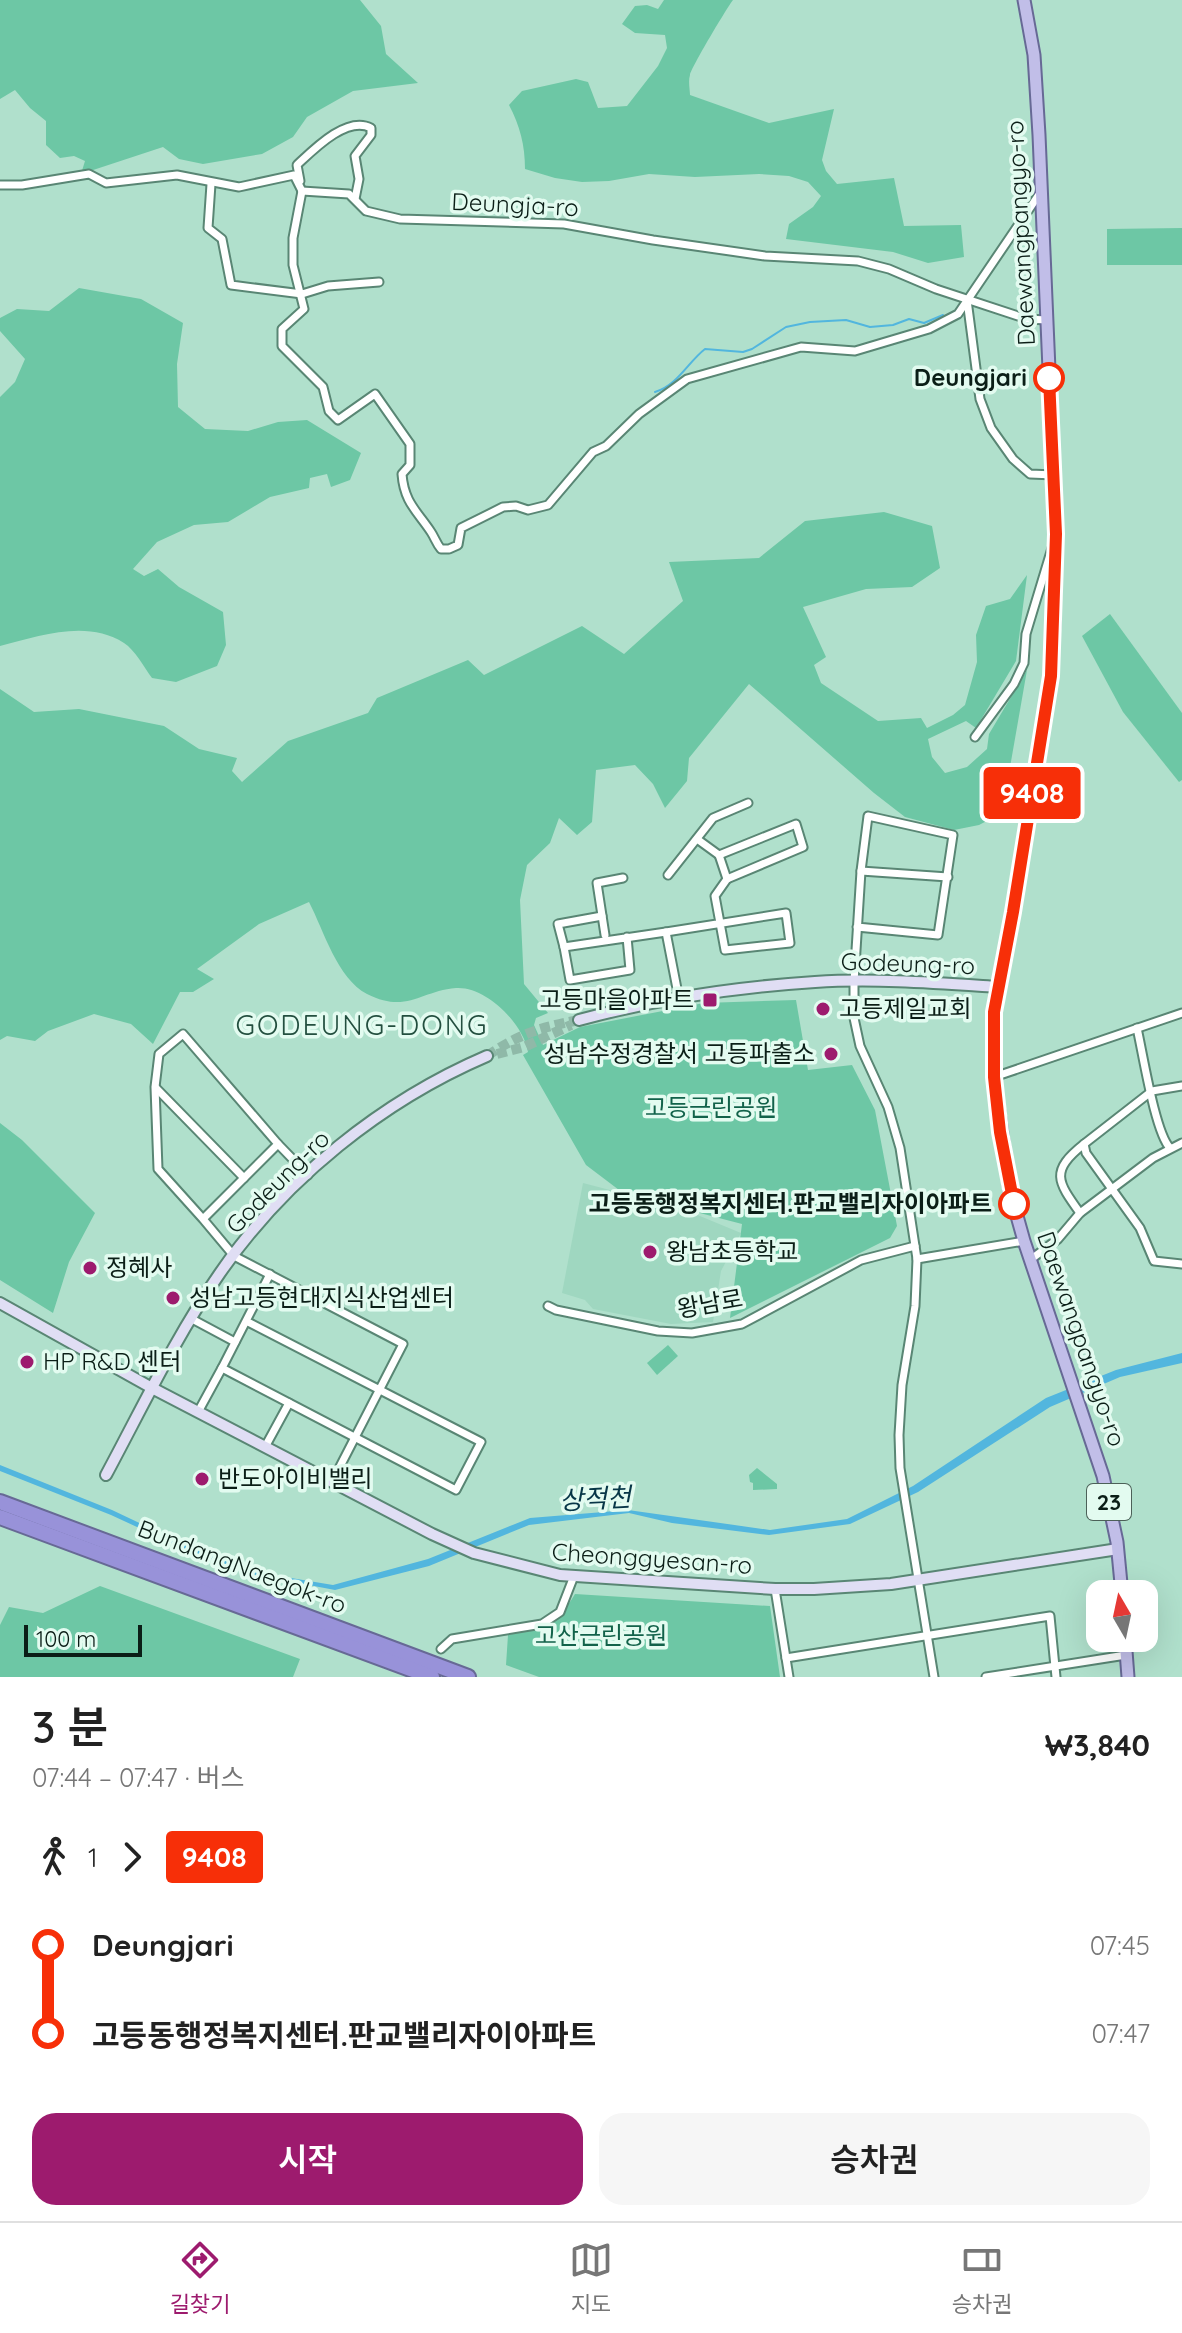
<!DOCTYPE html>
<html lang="ko">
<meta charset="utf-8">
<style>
:root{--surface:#fff;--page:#f6f6f6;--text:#222;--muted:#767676;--line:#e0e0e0;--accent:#9d1b6e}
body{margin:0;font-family:Quicksand,"Noto Sans KR",sans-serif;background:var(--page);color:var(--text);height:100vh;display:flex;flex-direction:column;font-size:30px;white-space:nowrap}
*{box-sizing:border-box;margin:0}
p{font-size:26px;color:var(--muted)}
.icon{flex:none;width:44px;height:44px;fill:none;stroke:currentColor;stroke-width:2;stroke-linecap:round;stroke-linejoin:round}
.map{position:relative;height:1677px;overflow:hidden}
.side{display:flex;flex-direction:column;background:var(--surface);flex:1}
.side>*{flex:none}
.badge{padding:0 16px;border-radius:6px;font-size:28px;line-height:52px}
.needle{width:52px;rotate:351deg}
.fabs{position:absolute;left:1086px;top:1580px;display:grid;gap:16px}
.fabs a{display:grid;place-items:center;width:72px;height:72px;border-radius:16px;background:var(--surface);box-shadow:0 8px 32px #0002;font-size:40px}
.scale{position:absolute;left:24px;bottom:20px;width:118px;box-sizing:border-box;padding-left:8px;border:4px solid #0b1e17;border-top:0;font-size:22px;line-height:28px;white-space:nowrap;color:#0b1e17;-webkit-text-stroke:6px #e3fbf0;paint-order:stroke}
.map>.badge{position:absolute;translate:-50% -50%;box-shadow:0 0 0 4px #fff}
.legs{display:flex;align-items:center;gap:12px;height:88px;padding:0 32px;font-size:26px}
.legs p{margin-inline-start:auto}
.headline{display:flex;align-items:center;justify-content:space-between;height:136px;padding:0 32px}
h1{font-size:44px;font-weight:600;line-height:60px}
.action{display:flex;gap:16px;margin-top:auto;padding:16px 32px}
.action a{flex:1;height:92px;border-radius:24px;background:var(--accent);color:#fff;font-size:32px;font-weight:600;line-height:92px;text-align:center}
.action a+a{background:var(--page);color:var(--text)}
ul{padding:0 32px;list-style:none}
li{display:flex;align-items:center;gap:28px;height:88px;font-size:30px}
li i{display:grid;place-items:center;width:12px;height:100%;margin:0 10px;background:currentColor}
li i::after{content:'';width:20px;height:20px;margin:-10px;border:6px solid;border-radius:50%;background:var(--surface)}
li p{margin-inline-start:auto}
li:first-child i{background:linear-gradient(#0000 50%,currentColor 0)}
li:last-child i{background:linear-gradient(currentColor 50%,#0000 0)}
.tab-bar{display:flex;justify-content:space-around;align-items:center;height:112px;border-top:2px solid var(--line);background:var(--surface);font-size:22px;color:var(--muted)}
.tab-bar a{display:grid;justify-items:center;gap:4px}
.tab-bar .active{color:var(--accent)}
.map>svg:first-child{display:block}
.built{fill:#9fd7c0}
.green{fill:#6dc7a5}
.water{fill:#52b6de}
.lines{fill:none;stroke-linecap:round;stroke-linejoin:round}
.stream{stroke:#52b6de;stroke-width:2}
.secondary-tunnel{stroke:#8fb9a8;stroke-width:10;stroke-dasharray:10 5;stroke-linecap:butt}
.street-casing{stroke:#598674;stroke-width:11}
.secondary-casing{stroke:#598674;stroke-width:14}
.primary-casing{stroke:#676995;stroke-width:15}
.highway-casing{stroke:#676995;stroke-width:18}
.street{stroke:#fff;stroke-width:7}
.secondary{stroke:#e0def4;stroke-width:10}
.primary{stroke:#c1bee8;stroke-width:11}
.highway{stroke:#9892d9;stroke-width:14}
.line-1-casing{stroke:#fff;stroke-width:18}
.line-1{stroke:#f72f08;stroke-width:12}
.stop-1-dot{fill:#fff;stroke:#f72f08;stroke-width:4}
.poi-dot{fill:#9d1b6e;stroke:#e3fbf0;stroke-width:3}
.labels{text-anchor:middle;stroke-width:7;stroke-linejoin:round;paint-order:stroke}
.shield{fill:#e3fbf0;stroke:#4c6058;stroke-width:2}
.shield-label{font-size:22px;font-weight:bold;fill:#0b1e17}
.street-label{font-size:24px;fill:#0b1e17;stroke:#e3fbf0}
.stop-label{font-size:24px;font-weight:bold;fill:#0b1e17;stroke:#e3fbf0;text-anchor:end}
.poi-label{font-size:24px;fill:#0b1e17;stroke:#e3fbf0;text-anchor:start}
.park-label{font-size:24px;fill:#12624a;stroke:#e3fbf0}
.water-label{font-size:26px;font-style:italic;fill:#073647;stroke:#e3fbf0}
.quarter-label{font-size:28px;letter-spacing:2px;fill:#234f3f;stroke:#e3fbf0}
</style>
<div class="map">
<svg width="1182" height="1677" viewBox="0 0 1182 1677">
<rect width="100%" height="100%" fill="#b0e0cc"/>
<!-- built -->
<polygon class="built" points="583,1183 683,1209 741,1233 721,1271 713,1322 671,1324 593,1309 585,1300 562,1293"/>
<!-- green -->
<g class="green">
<polygon points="0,0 360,0 381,26 386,54 418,83 353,91 307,117 293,137 262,154 203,164 179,159 163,147 81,174 85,161 74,156 60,158 46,145 46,121 30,108 15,90 0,99"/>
<path d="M664 0H733C728 6 691 68 690 75 688 81 690 90 690 95L769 123 834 109 822 160 826 171 837 184 894 178 904 226 961 225 964 257 928 263 893 252 786 239 789 224 813 207 821 196 808 182 789 176 759 174 695 177 649 174 609 181 582 182 555 178 525 169C525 145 520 126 509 105L522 91 576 79 588 82 598 108 627 106 658 66 667 48 665 35 635 33 622 24 635 6 647 5 658 9Z"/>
<polygon points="1182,228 1182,265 1107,265 1107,229"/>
<path d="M79 288 141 299 183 323 177 364 178 407 205 429 248 431 278 422 307 420 361 453 350 480 331 487 327 474 310 478 309 488 270 497 228 522 194 525 157 542 133 569 144 576 158 569 179 587 223 612 226 645 217 666 176 682 152 678C144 667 135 650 124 643 87 619 39 636 0 646V397L15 382 25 359 0 331V318L17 309 49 311Z"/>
<path d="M884 512 932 526 940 568 912 587 866 589 803 607 826 657 814 665 821 683 878 721 921 718 927 728 953 715 965 705 977 662 976 635 986 606 1010 599 1027 575 1016 661 976 728 966 721 928 739 932 757 945 773 967 767 987 749 989 734 1027 670 1002 813 979 825 954 830 905 817 874 793 749 684 689 758 687 781 665 808 653 784 635 765 596 770 592 822 577 835 559 818 550 843 527 865 520 900 524 984 548 1013 536 1018 534 1025 543 1045 580 1027 704 1003 796 1000 808 1070 852 1065 875 1110 897 1226 890 1238 730 1318 742 1224 623 1193 586 1165 523 1055 528 1052C524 1025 487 986 456 988 420 991 407 1014 367 994 337 978 324 931 309 902L259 924 197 969 214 979 193 992H180L153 1044 131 1024 94 1014 48 1031 35 1041 7 1036 0 1040V689L34 712 79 709 164 726 199 749 237 758 232 771 242 782 288 741 368 713 377 698 468 660 484 675 582 626 624 654 683 601 669 562 759 558 805 521Z"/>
<polygon points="1110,614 1182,713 1182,780 1179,782 1123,712 1082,636"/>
<polygon points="0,1123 22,1140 95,1213 69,1262 53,1313 0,1280"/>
<polygon points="668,1345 678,1356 657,1375 647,1363"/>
<polygon points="757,1468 777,1484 777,1489 753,1490 753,1483 750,1482 749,1475"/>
<polygon points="100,1586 300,1659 293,1677 0,1677 0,1625 9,1607 43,1613"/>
<path d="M575 1594 770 1606 780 1677H539L506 1665 508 1635C542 1627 556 1626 575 1594Z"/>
</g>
<!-- water -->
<polygon class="water" points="1182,1353 1182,1363 1120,1377 1050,1407 918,1492 850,1524 769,1535 672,1523 629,1513 529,1525 429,1566 335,1590 256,1575 189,1551 111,1515 0,1471 0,1465 112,1510 188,1546 255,1572 333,1585 428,1559 530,1518 628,1510 770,1530 847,1519 913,1486 1046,1398 1116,1370"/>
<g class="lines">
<!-- stream -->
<path class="stream" d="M655 392C677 386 688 362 705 349L743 352 752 349 786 327 810 322 846 320 870 327 893 325 909 319 924 323 943 315"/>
<!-- secondary-tunnel -->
<g class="secondary-tunnel">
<polyline points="497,1054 524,1047 571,1025"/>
<path d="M487 1056C521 1033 539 1028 579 1020"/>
</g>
<!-- street casing -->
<g class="street-casing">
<g id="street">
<path d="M300 181 297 165C313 150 347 115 371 128V135L355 156 359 179 355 199"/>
<polyline points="211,184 208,228 222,239 231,285 302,294 328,286 379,282"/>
<polyline points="0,185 22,185 89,174 106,183 177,175 239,187 294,175 302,191"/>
<path d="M302 191 293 238V265L304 309 282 329V346L323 387 329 411 338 420 375 394 410 444V465L402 474C404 502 417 511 431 532 435 538 436 543 441 549H449L458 545 461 528 503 507 516 506 528 510 548 505 593 452 606 446 639 414 687 379 801 347 855 351 929 329 958 314 1040 193"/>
<polyline points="302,191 349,194 366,211 400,219 564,224 653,240 765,256 858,261 889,269 936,289 1027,319 1047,320"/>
<polyline points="967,300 980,399 991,428 1013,459 1030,474 1054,475"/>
<polyline points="975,737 1014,684 1024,663 1026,634 1052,548"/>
<polyline points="719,855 727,879"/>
<polyline points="861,871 948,877"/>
<polyline points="668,875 713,818 748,803"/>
<polyline points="857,927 938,935 953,835 868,816 861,871 854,982 854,1018 860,1046 888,1107 900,1148 917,1259 915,1306 902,1385 899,1435 900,1468 934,1677"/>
<polyline points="666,932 786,913 790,943 725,950 715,896 727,879 803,847 796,824 719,855 697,839"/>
<polyline points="605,935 597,883 623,878"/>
<polyline points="627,937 630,970 570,980 564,947 666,932 679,999"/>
<polyline points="564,947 558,924 602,916"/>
<path d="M1137 1028C1143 1054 1155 1132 1170 1148"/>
<polyline points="994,1077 1182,1013"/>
<polyline points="1182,1086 1152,1091 1084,1144 1086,1153 1140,1228 1154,1261 1182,1264"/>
<polyline points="156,1088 244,1178"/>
<polyline points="278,1144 308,1175"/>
<path d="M1080 1213C1057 1181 1050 1171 1084 1144"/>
<polyline points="203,1219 158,1169 155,1087 159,1054 183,1034 278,1144 203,1219 234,1256 403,1344 332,1482"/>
<polyline points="917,1259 1024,1241"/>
<polyline points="1030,1260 1058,1239 1080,1213 1153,1158 1182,1143"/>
<polyline points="548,1306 556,1310 658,1331 692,1333 742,1324 861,1260 915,1246"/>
<polyline points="192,1319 235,1342"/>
<polyline points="246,1321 481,1442 456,1490 222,1368 270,1274"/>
<polyline points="198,1412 222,1368"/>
<polyline points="265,1447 289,1403"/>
<polyline points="775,1589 789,1677"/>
<polyline points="441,1649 452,1639 542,1624 560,1612 574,1576"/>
<polyline points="786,1658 1050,1616 1056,1677"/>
<polyline points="986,1677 1126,1655"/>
</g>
</g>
<!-- secondary casing -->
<g class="secondary-casing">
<g id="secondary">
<path d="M579 1020C656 999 736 987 815 982 875 978 938 983 999 987"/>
<polyline points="0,1303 152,1388 432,1534 474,1553 560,1575 775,1589 814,1589 891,1584 1118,1549"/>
<path d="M106 1475C142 1408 176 1336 220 1273 285 1179 382 1101 487 1056"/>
</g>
</g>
<!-- primary casing -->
<g class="primary-casing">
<g id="primary">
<polyline points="1024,0 1034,55 1039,135 1056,534 1054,620 1051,676 1013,912 994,1012 994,1077 1010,1191 1024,1241 1103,1476 1117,1542 1122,1594"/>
<polyline points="1125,1638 1128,1677"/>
</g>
</g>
<!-- highway casing -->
<g class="highway-casing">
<g id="highway">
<polyline points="0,1502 468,1677"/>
<polyline points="0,1517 432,1677"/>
</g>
</g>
<!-- street -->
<use href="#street" class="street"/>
<!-- secondary -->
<use href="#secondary" class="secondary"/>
<!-- primary -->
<use href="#primary" class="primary"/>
<!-- highway -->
<use href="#highway" class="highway"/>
</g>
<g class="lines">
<!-- line-1 casing -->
<g class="line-1-casing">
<polyline id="line-1" points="1014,1204 1000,1132 994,1077 994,1012 1013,912 1051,676 1056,534 1049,378"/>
</g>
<!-- line-1 -->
<use href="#line-1" class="line-1"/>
</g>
<!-- markers -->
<g class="stop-1-dot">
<circle cx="1049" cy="378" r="14"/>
<circle cx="1014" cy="1204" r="14"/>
</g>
<g class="poi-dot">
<rect x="702" y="992" width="16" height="16" rx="4"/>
<circle cx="823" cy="1009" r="8"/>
<circle cx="831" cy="1054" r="8"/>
<circle cx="650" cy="1252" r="8"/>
<circle cx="90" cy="1268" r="8"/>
<circle cx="173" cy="1298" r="8"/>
<circle cx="27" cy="1362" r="8"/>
<circle cx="202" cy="1479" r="8"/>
</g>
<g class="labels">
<!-- shield labels -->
<rect class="shield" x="1087" y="1484" width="44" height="36" rx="6"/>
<g class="shield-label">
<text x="1109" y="1510">23</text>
</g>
<!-- street labels -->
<g class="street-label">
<text transform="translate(515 205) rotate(3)" y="8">Deungja-ro</text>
<text transform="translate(1021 233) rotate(-93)" y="8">Daewangpangyo-ro</text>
<text transform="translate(908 964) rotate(2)" y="8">Godeung-ro</text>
<text transform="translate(278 1182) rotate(-45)" y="8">Godeung-ro</text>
<text transform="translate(710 1304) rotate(-10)" y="8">왕남로</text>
<text transform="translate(1081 1339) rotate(71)" y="8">Daewangpangyo-ro</text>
<text transform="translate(652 1559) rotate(4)" y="8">Cheonggyesan-ro</text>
<text transform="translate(242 1567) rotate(21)" y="8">BundangNaegok-ro</text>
</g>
<!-- stop labels -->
<g class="stop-label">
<text x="1027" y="386">Deungjari</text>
<text x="992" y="1212">고등동행정복지센터.판교밸리자이아파트</text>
</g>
<!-- poi labels -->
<g class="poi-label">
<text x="694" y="1008" text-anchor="end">고등마을아파트</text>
<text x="839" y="1017">고등제일교회</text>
<text x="815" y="1062" text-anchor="end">성남수정경찰서 고등파출소</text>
<text x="666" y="1260">왕남초등학교</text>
<text x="106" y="1276">정혜사</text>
<text x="189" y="1306">성남고등현대지식산업센터</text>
<text x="43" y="1370">HP R&amp;D 센터</text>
<text x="218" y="1487">반도아이비밸리</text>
</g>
<!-- park labels -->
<g class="park-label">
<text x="711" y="1116">고등근린공원</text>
<text x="601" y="1644">고산근린공원</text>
</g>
<!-- water labels -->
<g class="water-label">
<text transform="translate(595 1499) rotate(-3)" y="9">상적천</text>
</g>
<!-- quarter labels -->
<g class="quarter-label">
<text x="362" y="1035">GODEUNG-DONG</text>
</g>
</g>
</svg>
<div class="fabs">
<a><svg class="needle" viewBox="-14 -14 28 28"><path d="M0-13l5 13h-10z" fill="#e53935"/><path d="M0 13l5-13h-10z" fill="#767676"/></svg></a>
</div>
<div class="scale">100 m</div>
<b class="badge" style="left:1032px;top:793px;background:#f72f08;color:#fff">9408</b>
</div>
<section class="side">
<div class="headline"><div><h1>3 분</h1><p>07:44 – 07:47 · 버스</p></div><b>₩3,840</b></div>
<div class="legs"><svg class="icon" aria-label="walk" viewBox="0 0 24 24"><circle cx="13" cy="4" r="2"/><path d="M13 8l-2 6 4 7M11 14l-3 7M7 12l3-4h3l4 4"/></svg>1<svg class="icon" aria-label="forward" viewBox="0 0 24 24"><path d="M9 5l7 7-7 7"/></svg><b class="badge" style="background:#f72f08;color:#fff">9408</b></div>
<ul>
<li><i style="color:#f72f08"></i><b>Deungjari</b><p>07:45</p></li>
<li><i style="color:#f72f08"></i><b>고등동행정복지센터.판교밸리자이아파트</b><p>07:47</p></li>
</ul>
<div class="action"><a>시작</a><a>승차권</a></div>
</section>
<nav class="tab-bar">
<a class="active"><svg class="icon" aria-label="directions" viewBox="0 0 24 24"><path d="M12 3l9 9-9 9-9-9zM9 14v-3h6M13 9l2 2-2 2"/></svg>길찾기</a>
<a><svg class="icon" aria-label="map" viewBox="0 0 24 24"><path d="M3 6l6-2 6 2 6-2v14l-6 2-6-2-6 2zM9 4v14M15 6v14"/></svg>지도</a>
<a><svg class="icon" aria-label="tickets" viewBox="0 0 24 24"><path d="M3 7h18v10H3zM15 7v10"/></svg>승차권</a>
</nav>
